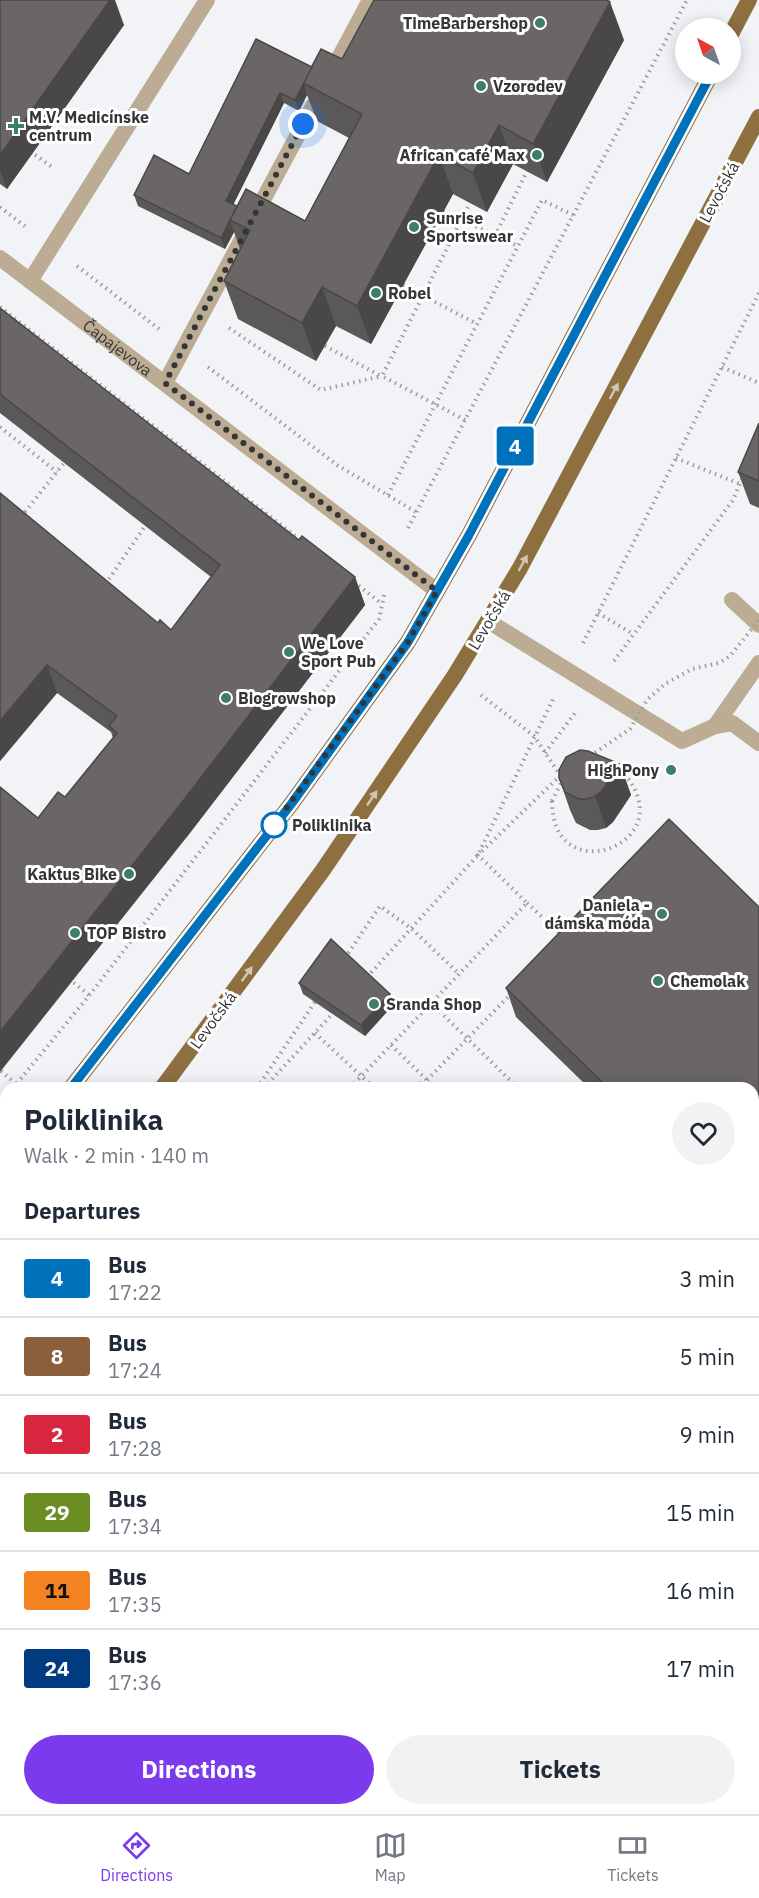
<!DOCTYPE html>
<meta charset="utf-8">
<style>
:root{--surface:#fff;--page:#f2f2f3;--text:#1f2937;--muted:#747a83;--line:#e0e1e3;--accent:#7c3aed}
body{margin:0;font-family:"IBM Plex Sans",sans-serif;background:var(--page);color:var(--text);height:100vh;display:flex;flex-direction:column;font-size:22px;white-space:nowrap}
*{box-sizing:border-box;margin:0}
p{font-size:20px;color:var(--muted)}
.icon{flex:none;width:33px;height:33px;fill:none;stroke:currentColor;stroke-width:2;stroke-linecap:round;stroke-linejoin:round}
.map{position:relative;flex:1;overflow:hidden}
.details{position:absolute;left:0px;top:1082px;width:759px;height:734px;display:flex;flex-direction:column;background:var(--surface);border-radius:18px 18px 0 0;box-shadow:0 3px 15px #0003}
.details>*{flex:none}
.badge{padding:0 12px;border-radius:4px;font-size:21px;line-height:39px}
.needle{width:39px;rotate:320deg}
.fabs{position:absolute;left:675px;top:18px;display:grid;gap:12px}
.fabs a{display:grid;place-items:center;width:66px;height:66px;border-radius:50%;background:var(--surface);box-shadow:0 3px 15px #0003;font-size:30px}
.you{position:absolute;width:30px;height:30px;margin:-15px;border:4px solid #fff;border-radius:50%;background:#1a73e8;box-shadow:0 0 0 9px #1a73e833}
.map>.badge{position:absolute;translate:-50% -50%;box-shadow:0 0 0 3px #fff}
h2{padding:0 24px;font-size:22px;line-height:54px}
.round{display:grid;place-items:center;flex:none;width:63px;height:63px;border-radius:32px;background:var(--page)}
.head{display:flex;align-items:center;justify-content:space-between;height:102px;padding:0 24px}
h1{font-size:28px;font-weight:700;line-height:45px}
.cta{display:flex;gap:12px;margin-top:auto;padding:12px 24px}
.cta a{flex:1;height:69px;border-radius:36px;background:var(--accent);color:#fff;font-size:24px;font-weight:700;line-height:69px;text-align:center}
.cta a+a{background:var(--page);color:var(--text)}
ul{padding:0;list-style:none}
li{display:flex;align-items:center;gap:18px;height:78px;padding:0 24px;border-top:2px solid var(--line)}
li div{flex:1}
li b{display:block;font-size:22px}
li em{font-style:normal}
li .badge{min-width:66px;font-weight:700;text-align:center}
.menu{display:flex;justify-content:space-around;align-items:center;height:84px;border-top:2px solid var(--line);background:var(--surface);font-size:16px;color:var(--muted)}
.menu a{display:grid;justify-items:center;gap:3px}
.menu .selected{color:var(--accent)}
.map>svg:first-child{display:block}
.green{fill:#abd39e}
.lines{fill:none;stroke-linecap:round;stroke-linejoin:round}
.path{stroke:#9b9c9f;stroke-width:4;stroke-dasharray:1.5 4.5;stroke-linecap:butt}
.service{stroke:#bcac93;stroke-width:16}
.minor{stroke:#bcac93;stroke-width:16}
.primary{stroke:#8d6f40;stroke-width:16}
.path-bridge{stroke:#9b9c9f;stroke-width:4;stroke-dasharray:1.5 4.5;stroke-linecap:butt}
.wall{fill:#5b5858;fill-rule:evenodd}
.shaded-wall{fill:#4a4747}
.building{fill:#6a6666;stroke:#4a4747;stroke-width:1.5}
.oneway{fill:#d1c5b3}
.line-casing{stroke:#fff;stroke-width:14}
.line{stroke:#0072bc;stroke-width:9}
.walk{stroke:#343536;stroke-width:6;stroke-dasharray:0 10.8}
.poi-dot{fill:#3c7d6d;stroke:#fff;stroke-width:2}
.stop-dot{fill:#fff;stroke:#0072bc;stroke-width:3}
.labels{text-anchor:middle;stroke-width:6;stroke-linejoin:round;paint-order:stroke}
.poi-label{font-size:16px;font-weight:bold;fill:#343536;stroke:#fff;text-anchor:start}
.street-label{font-size:16px;fill:#343536;stroke:#fff}
.stop-label{font-size:16px;font-weight:bold;fill:#343536;stroke:#fff;text-anchor:start}
</style>
<div class="map">
<svg width="759" height="1814" viewBox="0 0 759 1814">
<rect width="100%" height="100%" fill="#f2f3f7"/>
<!-- green -->
<polygon class="green" points="753,1791 759,1797 759,1814 407,1814 402,1809 753,1809"/>
<g class="lines">
<!-- path -->
<g class="path">
<polyline points="35,155 52,167"/>
<polyline points="0,207 26,227"/>
<polyline points="443,211 518,246"/>
<polyline points="495,236 527,171"/>
<polyline points="77,266 159,329"/>
<polyline points="403,285 477,324"/>
<polyline points="0,307 303,542"/>
<polyline points="229,328 321,390 382,376"/>
<polyline points="325,346 381,376"/>
<polyline points="208,367 337,465 416,512"/>
<polyline points="722,367 759,383"/>
<polyline points="465,420 382,376 470,203"/>
<polyline points="0,427 57,472"/>
<polyline points="676,458 740,484"/>
<polyline points="388,495 542,200 573,215"/>
<polyline points="25,512 64,463"/>
<polyline points="408,528 687,0"/>
<polyline points="109,579 145,526"/>
<polyline points="354,582 382,604"/>
<polyline points="598,613 633,634"/>
<polyline points="583,643 759,293"/>
<polyline points="614,661 733,500 742,479"/>
<polyline points="481,695 534,736 560,775"/>
<polyline points="545,753 575,713"/>
<path d="M552 801C552 883 655 852 638 798 635 787 629 778 620 772"/>
<polyline points="527,903 562,935"/>
<polyline points="345,958 380,906 412,929 459,974"/>
<polyline points="367,977 478,855 554,697"/>
<polyline points="69,979 89,995"/>
<polyline points="431,1003 518,1088"/>
<polyline points="315,1033 374,1088"/>
<polyline points="391,1045 435,1088"/>
<polyline points="1,1071 16,1084"/>
<polyline points="427,1080 508,997"/>
<polyline points="13,1088 88,997 379,619 385,591"/>
<polyline points="257,1088 317,999"/>
<polyline points="264,1088 335,1011"/>
<polyline points="350,1088 527,903 478,855 562,774"/>
<polyline points="417,1088 425,1079"/>
<polyline points="0,1104 6,1096"/>
<polyline points="0,1413 6,1412"/>
<polyline points="0,1594 6,1596"/>
<polyline points="499,1809 509,1814"/>
<polyline points="642,1809 651,1814"/>
</g>
<!-- service -->
<g class="service">
<polyline points="30,281 207,0"/>
<polyline points="165,383 370,0"/>
<polyline points="732,600 759,625"/>
<polyline points="488,621 682,741 715,726 732,723 759,743"/>
<polyline points="715,726 759,663"/>
<polyline points="756,1388 759,1390"/>
<polyline points="0,1718 6,1711"/>
</g>
<!-- minor -->
<g class="minor">
<path id="s1" d="M0 258 437 591"/>
<polyline points="0,1328 6,1314"/>
<polyline points="0,1466 6,1477"/>
<polyline points="0,1536 6,1539"/>
<polyline points="0,1554 6,1556"/>
<polyline points="574,1809 584,1814"/>
</g>
<!-- primary -->
<g class="primary">
<polyline points="730,36 749,0"/>
<polyline points="71,1088 292,803 408,642 469,535 711,74"/>
<polyline points="162,1088 323,870 455,675 520,568 759,117"/>
<polyline points="0,1176 6,1169"/>
<polyline points="0,1290 6,1283"/>
</g>
<!-- path-bridge -->
<g class="path-bridge">
<polyline points="590,756 630,729 647,700 665,684 692,669 719,663 730,656 759,620"/>
<polyline points="552,801 562,781"/>
</g>
</g>
<!-- wall -->
<g class="wall">
<polygon points="0,0 124,25 7,189 0,184"/>
<path d="M256 39 312 67 342 59 624 40 547 182 513 164 487 212 453 194 371 344 336 326 316 361 238 319 224 281 240 249 234 232 225 249 138 206 134 195 189 174ZM307 95 317 121 349 138 305 221 237 206 233 205 284 103 299 111Z"/>
<polygon points="0,308 299,540 355,577 365,605 186,838 38,818 65,797 113,738 111,732 57,693 0,761 0,493 158,623 171,630 211,577 0,413"/>
<polygon points="759,423 759,508 750,504 738,472"/>
<polygon points="620,764 631,795 613,822 606,828 598,830 590,830 576,823 570,810 559,778"/>
<polygon points="759,907 759,1168 757,1170 753,1088 589,1088 516,1017 506,988"/>
<polygon points="299,983 394,1004 365,1036 303,994"/>
</g>
<!-- shaded-wall -->
<g class="shaded-wall">
<polygon points="110,0 115,0 124,25 7,189 0,170 0,155"/>
<polygon points="610,2 624,40 547,182 533,144"/>
<polygon points="304,84 307,95 299,111 295,100"/>
<polygon points="280,93 284,103 230,211 226,201"/>
<polygon points="499,125 513,164 487,212 473,173"/>
<polygon points="439,155 453,194 371,344 357,306"/>
<polygon points="230,221 234,232 225,249 221,238"/>
<polygon points="322,287 336,326 316,361 302,323"/>
<polygon points="355,577 365,605 186,838 0,1072 0,1032"/>
<polygon points="47,665 57,693 0,761 0,721"/>
<polygon points="620,764 631,795 613,822 606,828 595,796"/>
<polygon points="390,994 394,1004 365,1036 361,1025"/>
<polygon points="759,1128 759,1168 753,1174 753,1134"/>
<polygon points="759,1225 759,1264 753,1270 753,1230"/>
<polygon points="189,1809 238,1809 233,1814 183,1814"/>
</g>
<!-- building -->
<g class="building">
<polygon points="0,0 110,0 0,155"/>
<polygon points="374,0 607,0 610,2 533,144 499,125 473,173 439,155 357,306 322,287 302,323 224,281 250,230 230,220 246,189 305,221 362,114 303,83 321,49 342,59"/>
<polygon points="256,39 312,67 295,100 280,93 226,201 237,206 221,238 134,195 154,155 189,174"/>
<polygon points="0,308 299,540 302,536 355,577 176,810 0,1032 0,787 38,818 58,792 65,797 117,733 109,726 117,716 47,665 0,721 0,493 158,623 160,620 171,630 220,565 0,394"/>
<polygon points="759,423 759,481 738,472"/>
<polygon points="580,750 588,751 620,764 602,791 595,796 587,799 579,799 565,792 559,778 559,770 566,757"/>
<polygon points="669,819 759,907 759,1128 753,1134 753,1088 608,1088 506,988"/>
<polygon points="331,939 390,994 361,1025 299,983"/>
<polygon points="753,1166 759,1172 759,1225 753,1230"/>
<polygon points="76,1809 189,1809 183,1814 71,1814"/>
</g>
<!-- one-way arrows -->
<defs><path id="oneway-solid" d="M-6-.8H1V-3.2L6.5 0L1 3.2V.8H-6Z" transform="scale(1.5)"/></defs>
<g class="oneway">
<use href="#oneway-solid" transform="translate(614 391) rotate(-62)"/>
<use href="#oneway-solid" transform="translate(523 563) rotate(-61)"/>
<use href="#oneway-solid" transform="translate(372 798) rotate(-56)"/>
<use href="#oneway-solid" transform="translate(247 974) rotate(-54)"/>
</g>
<g class="lines">
<!-- line casing -->
<g class="line-casing">
<polyline id="line" points="71,1088 292,803 408,642 469,535 711,74"/>
</g>
<!-- line -->
<use href="#line" class="line"/>
<!-- walk -->
<polyline class="walk" points="274,825 408,642 437,591 165,383 303,124"/>
</g>
<!-- markers -->
<g class="poi-dot">
<circle cx="540" cy="23" r="6"/>
<circle cx="481" cy="86" r="6"/>
<path d="M13 117h6v6h6v6h-6v6h-6v-6h-6v-6h6z"/>
<circle cx="537" cy="155" r="6"/>
<circle cx="414" cy="227" r="6"/>
<circle cx="376" cy="293" r="6"/>
<circle cx="289" cy="652" r="6"/>
<circle cx="226" cy="698" r="6"/>
<circle cx="671" cy="770" r="6"/>
<circle cx="129" cy="874" r="6"/>
<circle cx="662" cy="914" r="6"/>
<circle cx="75" cy="933" r="6"/>
<circle cx="658" cy="981" r="6"/>
<circle cx="374" cy="1004" r="6"/>
</g>
<circle class="stop-dot" cx="274" cy="825" r="12"/>
<g class="labels">
<!-- poi labels -->
<g class="poi-label">
<text x="528" y="29" text-anchor="end">TimeBarbershop</text>
<text x="493" y="92">Vzorodev</text>
<text x="29" y="123">M.V. Medicínske<tspan x="29" dy="18">centrum</tspan></text>
<text x="525" y="161" text-anchor="end">African café Max</text>
<text x="426" y="224">Sunrise<tspan x="426" dy="18">Sportswear</tspan></text>
<text x="388" y="299">Robel</text>
<text x="301" y="649">We Love<tspan x="301" dy="18">Sport Pub</tspan></text>
<text x="238" y="704">Biogrowshop</text>
<text x="659" y="776" text-anchor="end">HighPony</text>
<text x="117" y="880" text-anchor="end">Kaktus Bike</text>
<text x="650" y="911" text-anchor="end">Daniela -<tspan x="650" dy="18">dámska móda</tspan></text>
<text x="87" y="939">TOP Bistro</text>
<text x="670" y="987">Chemolak</text>
<text x="386" y="1010">Sranda Shop</text>
</g>
<!-- street labels -->
<g class="street-label">
<text transform="translate(719 192) rotate(-62)" y="6">Levočská</text>
<text dy="6" stroke="none"><textPath href="#s1" startOffset="148">Čapajevova</textPath></text>
<text transform="translate(489 620) rotate(-59)" y="6">Levočská</text>
<text transform="translate(213 1020) rotate(-54)" y="6">Levočská</text>
</g>
<!-- stop labels -->
<g class="stop-label">
<text x="292" y="831">Poliklinika</text>
</g>
</g>
</svg>
<div class="fabs">
<a><svg class="needle" viewBox="-14 -14 28 28"><path d="M0-13l5 13h-10z" fill="#e53935"/><path d="M0 13l5-13h-10z" fill="#747a83"/></svg></a>
</div>
<div class="you" style="left:303px;top:124px"></div>
<b class="badge" style="left:515px;top:446px;background:#0072bc;color:#fff">4</b>
<section class="details">
<div class="head"><div><h1>Poliklinika</h1><p>Walk · 2 min · 140 m</p></div><a class="round"><svg class="icon" aria-label="heart" viewBox="0 0 24 24"><path d="M12 20l-8-8c-3-5 5-10 8-4 3-6 11-1 8 4z"/></svg></a></div>
<h2>Departures</h2>
<ul>
<li><span class="badge" style="background:#0072bc;color:#fff">4</span><div><b>Bus</b><p>17:22</p></div><em>3 min</em></li>
<li><span class="badge" style="background:#8b5e3c;color:#fff">8</span><div><b>Bus</b><p>17:24</p></div><em>5 min</em></li>
<li><span class="badge" style="background:#d7263d;color:#fff">2</span><div><b>Bus</b><p>17:28</p></div><em>9 min</em></li>
<li><span class="badge" style="background:#6b8e23;color:#fff">29</span><div><b>Bus</b><p>17:34</p></div><em>15 min</em></li>
<li><span class="badge" style="background:#f58220;color:#111">11</span><div><b>Bus</b><p>17:35</p></div><em>16 min</em></li>
<li><span class="badge" style="background:#003b80;color:#fff">24</span><div><b>Bus</b><p>17:36</p></div><em>17 min</em></li>
</ul>
<div class="cta"><a>Directions</a><a>Tickets</a></div>
</section>
</div>
<nav class="menu">
<a class="selected"><svg class="icon" aria-label="directions" viewBox="0 0 24 24"><path d="M12 3l9 9-9 9-9-9zM9 14v-3h6M13 9l2 2-2 2"/></svg>Directions</a>
<a><svg class="icon" aria-label="map" viewBox="0 0 24 24"><path d="M3 6l6-2 6 2 6-2v14l-6 2-6-2-6 2zM9 4v14M15 6v14"/></svg>Map</a>
<a><svg class="icon" aria-label="tickets" viewBox="0 0 24 24"><path d="M3 7h18v10H3zM15 7v10"/></svg>Tickets</a>
</nav>
